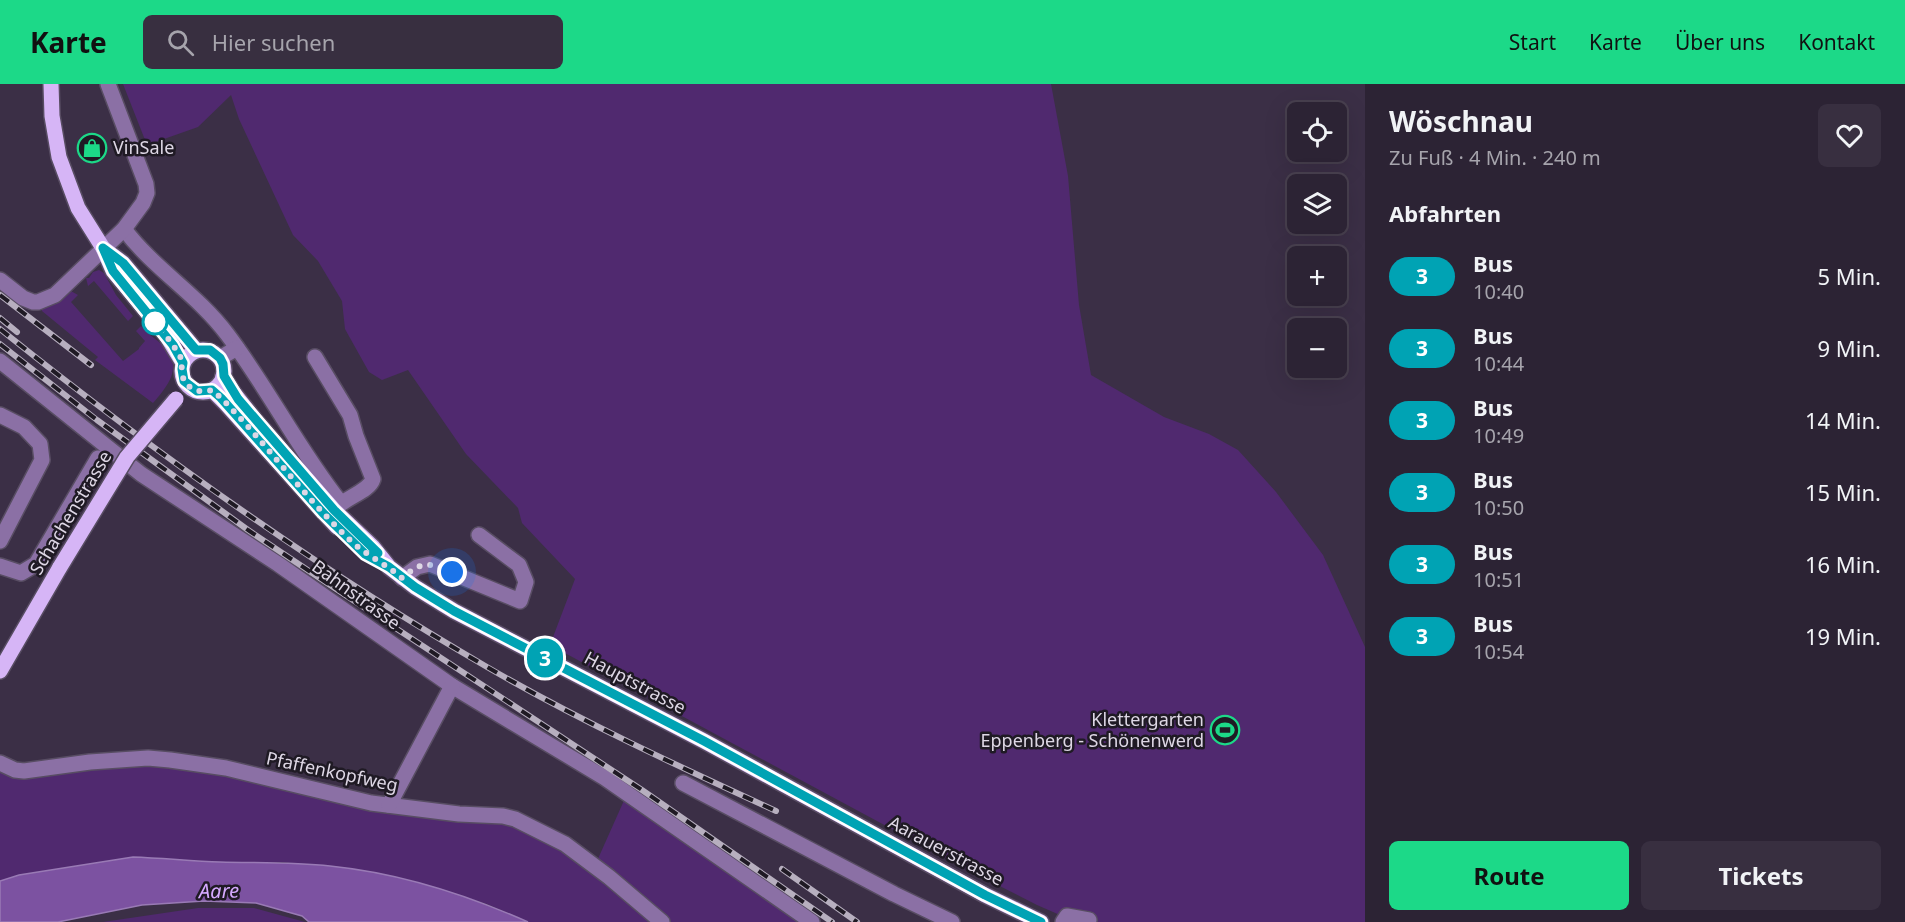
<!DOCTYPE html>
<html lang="de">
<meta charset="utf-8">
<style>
:root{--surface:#2c2334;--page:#382f40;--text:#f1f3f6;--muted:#a6a4ac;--line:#48404f;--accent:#1cd988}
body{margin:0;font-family:"Noto Sans",sans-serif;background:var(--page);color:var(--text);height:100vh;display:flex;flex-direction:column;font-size:22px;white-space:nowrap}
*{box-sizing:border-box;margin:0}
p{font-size:20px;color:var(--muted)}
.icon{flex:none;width:33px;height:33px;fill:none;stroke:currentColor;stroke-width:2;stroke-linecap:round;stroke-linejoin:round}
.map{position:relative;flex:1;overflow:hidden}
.drawer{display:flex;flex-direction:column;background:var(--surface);width:540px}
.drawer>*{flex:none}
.badge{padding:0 12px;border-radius:20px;font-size:21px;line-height:39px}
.controls{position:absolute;left:1287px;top:18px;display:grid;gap:12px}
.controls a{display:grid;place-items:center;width:60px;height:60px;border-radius:9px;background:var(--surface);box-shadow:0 6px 24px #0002,0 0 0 2px var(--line);font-size:30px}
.you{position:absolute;width:30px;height:30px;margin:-15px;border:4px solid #fff;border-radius:50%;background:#1a73e8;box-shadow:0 0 0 9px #1a73e833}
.map>.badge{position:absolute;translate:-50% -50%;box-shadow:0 0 0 3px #fff}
h2{padding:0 24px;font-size:22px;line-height:54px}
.round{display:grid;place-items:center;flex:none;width:63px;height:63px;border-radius:9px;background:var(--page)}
.headline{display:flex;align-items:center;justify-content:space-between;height:102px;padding:0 24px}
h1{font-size:28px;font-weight:700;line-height:45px}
.cta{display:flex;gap:12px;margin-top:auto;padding:12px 24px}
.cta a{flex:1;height:69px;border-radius:9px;background:var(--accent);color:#111;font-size:24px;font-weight:700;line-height:69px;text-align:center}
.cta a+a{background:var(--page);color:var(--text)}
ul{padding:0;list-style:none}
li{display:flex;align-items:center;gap:18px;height:72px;padding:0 24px}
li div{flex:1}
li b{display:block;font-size:22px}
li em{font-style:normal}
li .badge{min-width:66px;font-weight:700;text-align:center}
header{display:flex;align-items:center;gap:36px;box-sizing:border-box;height:84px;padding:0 30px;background:var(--accent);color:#111}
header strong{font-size:28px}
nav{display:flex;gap:33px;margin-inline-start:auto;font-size:21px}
.search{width:420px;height:54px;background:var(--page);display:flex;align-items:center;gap:15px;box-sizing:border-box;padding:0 21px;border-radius:9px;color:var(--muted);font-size:22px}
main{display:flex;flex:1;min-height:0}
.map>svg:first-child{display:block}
.green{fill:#50296f}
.water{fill:#7c52a1;stroke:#997ab5;stroke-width:1.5}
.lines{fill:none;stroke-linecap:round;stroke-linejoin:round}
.minor-casing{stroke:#584d63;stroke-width:18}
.major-casing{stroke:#584d63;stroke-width:18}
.minor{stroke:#8b70a5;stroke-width:15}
.major{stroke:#d6b5f6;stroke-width:15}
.rail-casing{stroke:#b7afbf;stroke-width:6}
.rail{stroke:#1f1a24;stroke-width:4;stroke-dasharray:11;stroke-linecap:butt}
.major-bridge-casing{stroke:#584d63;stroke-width:18;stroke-linecap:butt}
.major-bridge{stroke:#d6b5f6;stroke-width:15}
.line-casing{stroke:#fff;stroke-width:14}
.line{stroke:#00a3b4;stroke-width:9}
.walk{stroke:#ded7e5;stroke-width:6;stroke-dasharray:0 10.8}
.stop-dot{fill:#fff;stroke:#00a3b4;stroke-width:3}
.labels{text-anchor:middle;stroke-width:5;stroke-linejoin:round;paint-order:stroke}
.poi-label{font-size:18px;fill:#ded7e5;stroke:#1f1a24;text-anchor:start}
.street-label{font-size:18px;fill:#ded7e5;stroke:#1f1a24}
.water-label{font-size:20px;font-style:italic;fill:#d5a9ff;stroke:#1f1a24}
</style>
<header>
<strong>Karte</strong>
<div class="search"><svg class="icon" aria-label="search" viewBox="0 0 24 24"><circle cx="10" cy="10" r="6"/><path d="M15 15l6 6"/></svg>Hier suchen</div>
<nav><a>Start</a><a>Karte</a><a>Über uns</a><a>Kontakt</a></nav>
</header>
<main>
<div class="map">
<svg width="1365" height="838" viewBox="0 0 1365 838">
<rect width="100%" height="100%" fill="#3b2f46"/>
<!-- green -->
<g class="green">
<polygon points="123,0 1051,0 1068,92 1079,221 1091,291 1164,333 1209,350 1238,366 1276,408 1323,471 1365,563 1365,838 1076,838 1037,821 968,786 550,561 575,495 522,439 518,424 466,370 408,286 382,296 369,288 345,245 342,217 318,177 293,151 239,35 231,11 198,43 147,61"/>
<polygon points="99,186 104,189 116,211 133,232 128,237 94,197 88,202 86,194 89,194 93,188"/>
<path d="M69 206 78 211 71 218 123 277 139 265V264L145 257 136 247 141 242C149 252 160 257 166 265 183 285 166 304 153 319L95 276 98 273 42 227V224Z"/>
<polygon points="148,674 371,719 498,735 560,762 657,838 528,838 487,820 413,797 373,788 282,778 220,778 133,773 19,791 0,797 0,679 5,683"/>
<polygon points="626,712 805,838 670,838 597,777"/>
<polygon points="198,824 254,824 305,838 103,838"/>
</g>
<!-- water -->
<path class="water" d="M133 773C162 774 191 777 220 778 257 779 293 778 330 782 399 789 465 810 528 838H309L302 832 256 819 204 817 142 821 58 838H0V797L19 791Z"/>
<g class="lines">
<!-- minor casing -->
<g class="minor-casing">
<g id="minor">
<path d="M124 145C154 185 197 210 227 250 268 304 298 365 340 418"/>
<polyline points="0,196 23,214 33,218 38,218 55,211 124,145 143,119 147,109 146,100 108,0"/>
<path d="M315 273 350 331 356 352 373 395C369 408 345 413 334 426"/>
<polyline points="220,274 237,264"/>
<polyline points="0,277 141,390 278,480 452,602 605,694 812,838"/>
<polyline points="0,331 24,343 40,360 42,376 0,457"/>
<polyline points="0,482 21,489 36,480 98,374"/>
<polyline points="402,494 417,483 430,480 520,517 526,498 519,481 479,451"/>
<polyline points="0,679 15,686 24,687 90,678 148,674 170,676 226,684 371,719 459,730 503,732 515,735 565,760 609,793 662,838"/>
<polyline points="683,699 894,810 952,838"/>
<polyline points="389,721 452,602"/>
<polyline points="1063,838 1067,832 1089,836"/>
</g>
</g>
<!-- major casing -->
<g class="major-casing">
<g id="major">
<polyline points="51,0 52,32 59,73 78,124 103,164 113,187 166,251 183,279"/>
<polyline points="103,164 123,179 196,266"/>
<circle cx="203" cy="287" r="21"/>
<polyline points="223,292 233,308 256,337 334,426 373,463 389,483 415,503 454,527 704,657 985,811 1041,838"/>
<polyline points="212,306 226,320 337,443"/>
<polyline points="0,587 60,483"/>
</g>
</g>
<!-- minor -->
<use href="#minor" class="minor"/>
<!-- major -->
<use href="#major" class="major"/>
<!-- rail casing -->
<g class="rail-casing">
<g id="rail">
<polyline points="0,211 91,281"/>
<polyline points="0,234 17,248"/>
<path d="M0 245C155 369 316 484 487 583 580 637 678 682 776 727"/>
<polyline points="0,260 97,336 248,446 327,499 642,706 832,838"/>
<polyline points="782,785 857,838"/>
</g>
</g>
<!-- rail -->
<use href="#rail" class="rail"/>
<!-- major-bridge casing -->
<g class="major-bridge-casing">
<polyline id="major-bridge" points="60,483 127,373 176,315"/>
</g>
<!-- major-bridge -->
<use href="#major-bridge" class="major-bridge"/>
</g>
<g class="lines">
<!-- line casing -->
<g class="line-casing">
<polyline id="line" points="378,469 334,426 238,315 224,292 223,280 220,274 210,266 196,266 123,179 103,164 113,187 173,261 183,279 182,285 184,297 197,307 212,306 221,314 323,429 365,470 389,483 415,503 454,527 704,657 985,811 1041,838"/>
</g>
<!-- line -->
<use href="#line" class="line"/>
<!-- walk -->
<path class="walk" d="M155 238C163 248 173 260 180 272 183 279 181 283 182 290 185 305 199 310 212 306L221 314C266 359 304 413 351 457 367 472 386 480 402 494 423 476 428 479 452 488"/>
</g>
<!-- icons -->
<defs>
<g id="shop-ring" transform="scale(1.5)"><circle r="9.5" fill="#1f1a24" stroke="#1cd988" stroke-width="1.5"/><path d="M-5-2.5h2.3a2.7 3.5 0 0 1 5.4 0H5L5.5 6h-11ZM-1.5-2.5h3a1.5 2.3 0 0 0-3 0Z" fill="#1cd988"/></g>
<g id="stadium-ring" transform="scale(1.5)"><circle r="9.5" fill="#1f1a24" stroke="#1cd988" stroke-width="1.5"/><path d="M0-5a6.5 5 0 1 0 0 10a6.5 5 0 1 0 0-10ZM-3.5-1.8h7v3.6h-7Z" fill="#1cd988"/></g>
</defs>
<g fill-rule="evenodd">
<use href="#shop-ring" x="92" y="64"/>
<use href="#stadium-ring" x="1225" y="646"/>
</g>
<!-- markers -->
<circle class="stop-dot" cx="155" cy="238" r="12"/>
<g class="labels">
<!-- poi labels -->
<g class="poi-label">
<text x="113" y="70">VinSale</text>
<text x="1204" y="642" text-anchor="end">Klettergarten<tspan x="1204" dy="21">Eppenberg - Schönenwerd</tspan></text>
</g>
<!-- street labels -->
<g class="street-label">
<text transform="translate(71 429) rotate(-59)" y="6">Schachenstrasse</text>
<text transform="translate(356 511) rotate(36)" y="6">Bahnstrasse</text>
<text transform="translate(635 599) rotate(28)" y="6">Hauptstrasse</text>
<text transform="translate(332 688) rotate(12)" y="6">Pfaffenkopfweg</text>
<text transform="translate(946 767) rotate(28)" y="6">Aarauerstrasse</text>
</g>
<!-- water labels -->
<g class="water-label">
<text transform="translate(219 807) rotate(-1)" y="7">Aare</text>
</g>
</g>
</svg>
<div class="controls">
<a><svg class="icon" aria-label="locate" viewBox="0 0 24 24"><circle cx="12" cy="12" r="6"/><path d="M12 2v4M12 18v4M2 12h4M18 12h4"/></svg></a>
<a><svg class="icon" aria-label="layers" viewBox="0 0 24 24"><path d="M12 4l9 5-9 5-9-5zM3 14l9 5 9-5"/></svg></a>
<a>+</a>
<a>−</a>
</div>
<div class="you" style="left:452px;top:488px"></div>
<b class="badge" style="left:545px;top:574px;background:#00a3b4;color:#fff">3</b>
</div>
<section class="drawer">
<div class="headline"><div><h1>Wöschnau</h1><p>Zu Fuß · 4 Min. · 240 m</p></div><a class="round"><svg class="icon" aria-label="heart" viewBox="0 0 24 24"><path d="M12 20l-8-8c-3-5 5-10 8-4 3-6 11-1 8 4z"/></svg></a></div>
<h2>Abfahrten</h2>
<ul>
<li><span class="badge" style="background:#00a3b4;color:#fff">3</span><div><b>Bus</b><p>10:40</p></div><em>5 Min.</em></li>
<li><span class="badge" style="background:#00a3b4;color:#fff">3</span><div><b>Bus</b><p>10:44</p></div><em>9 Min.</em></li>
<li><span class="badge" style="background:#00a3b4;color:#fff">3</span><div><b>Bus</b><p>10:49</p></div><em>14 Min.</em></li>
<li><span class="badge" style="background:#00a3b4;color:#fff">3</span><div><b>Bus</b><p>10:50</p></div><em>15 Min.</em></li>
<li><span class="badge" style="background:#00a3b4;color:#fff">3</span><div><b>Bus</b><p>10:51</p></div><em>16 Min.</em></li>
<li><span class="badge" style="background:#00a3b4;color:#fff">3</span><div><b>Bus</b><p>10:54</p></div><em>19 Min.</em></li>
</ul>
<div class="cta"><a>Route</a><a>Tickets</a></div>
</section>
</main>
